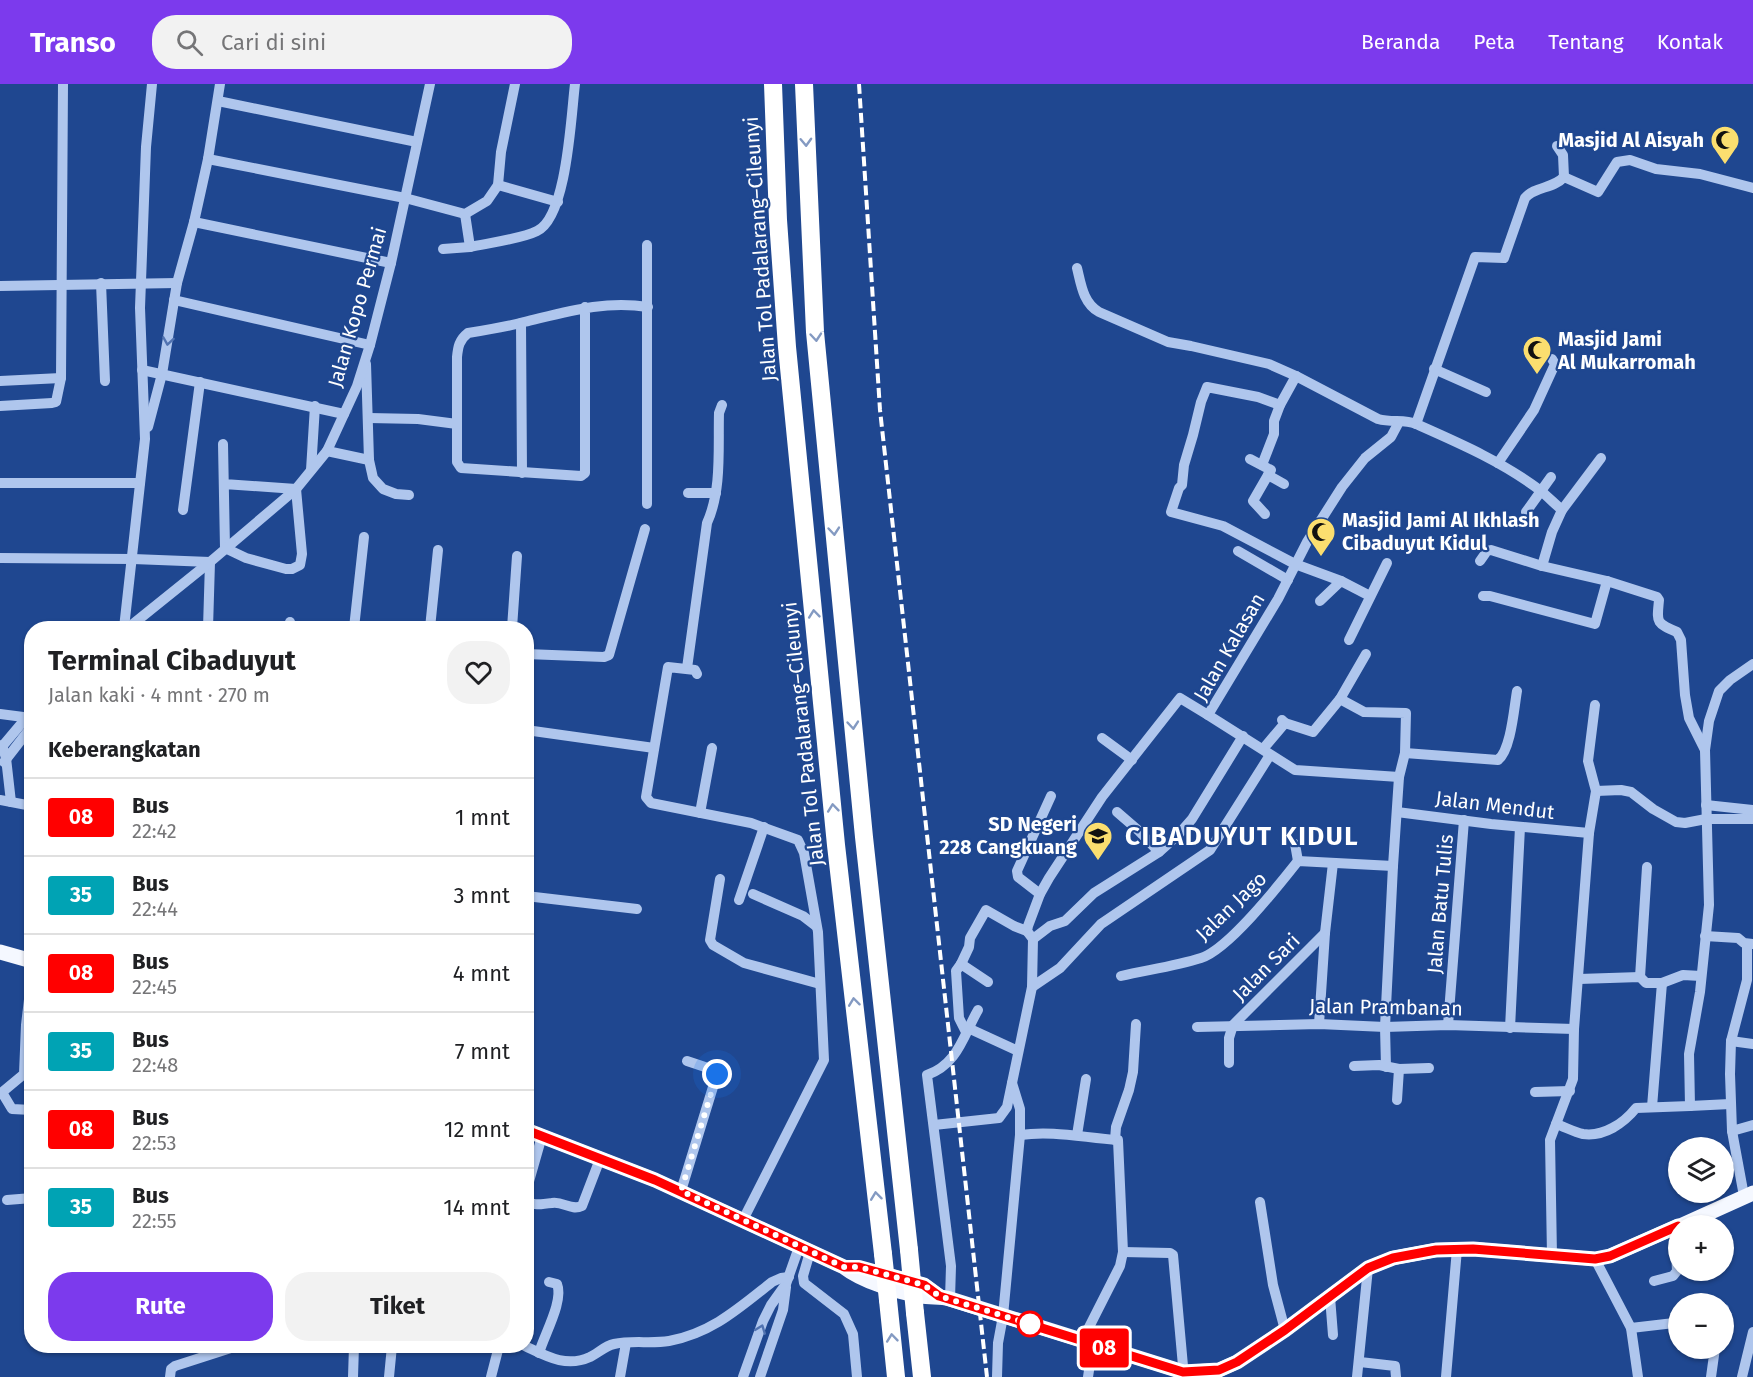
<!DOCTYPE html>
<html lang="id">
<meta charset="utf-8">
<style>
:root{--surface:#fff;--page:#f2f2f2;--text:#202124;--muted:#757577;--line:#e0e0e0;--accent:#7c3aed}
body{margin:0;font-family:"Fira Sans",sans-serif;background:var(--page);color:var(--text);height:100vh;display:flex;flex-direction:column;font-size:22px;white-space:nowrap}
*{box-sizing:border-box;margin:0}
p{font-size:20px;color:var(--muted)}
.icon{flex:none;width:33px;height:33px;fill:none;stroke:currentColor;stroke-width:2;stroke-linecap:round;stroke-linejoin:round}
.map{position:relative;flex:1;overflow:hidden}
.sheet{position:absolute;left:24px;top:537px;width:510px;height:732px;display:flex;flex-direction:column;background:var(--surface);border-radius:24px;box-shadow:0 2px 4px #0004}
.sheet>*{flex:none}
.badge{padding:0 12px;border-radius:4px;font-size:21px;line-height:39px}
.tools{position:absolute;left:1668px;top:1053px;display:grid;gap:12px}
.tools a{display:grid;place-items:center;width:66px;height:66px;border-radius:50%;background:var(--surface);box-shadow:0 2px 4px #0004;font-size:30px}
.you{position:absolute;width:30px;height:30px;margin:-15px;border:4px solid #fff;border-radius:50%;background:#1a73e8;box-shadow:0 0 0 9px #1a73e833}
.map>.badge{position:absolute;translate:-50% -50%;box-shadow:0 0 0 3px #fff}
h2{padding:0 24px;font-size:22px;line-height:54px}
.round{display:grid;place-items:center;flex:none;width:63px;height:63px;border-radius:24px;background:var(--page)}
.headline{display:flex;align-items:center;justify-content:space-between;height:102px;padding:0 24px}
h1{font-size:28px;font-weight:700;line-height:45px}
.action{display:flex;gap:12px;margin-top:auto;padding:12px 24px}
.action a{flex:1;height:69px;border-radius:24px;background:var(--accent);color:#fff;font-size:24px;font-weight:700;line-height:69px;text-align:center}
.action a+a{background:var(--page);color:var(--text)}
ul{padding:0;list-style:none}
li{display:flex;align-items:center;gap:18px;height:78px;padding:0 24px;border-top:2px solid var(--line)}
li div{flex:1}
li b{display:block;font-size:22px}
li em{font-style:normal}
li .badge{min-width:66px;font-weight:700;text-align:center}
header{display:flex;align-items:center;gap:36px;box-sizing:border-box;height:84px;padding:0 30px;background:var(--accent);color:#fff}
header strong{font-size:28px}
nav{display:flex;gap:33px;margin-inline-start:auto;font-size:21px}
.search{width:420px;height:54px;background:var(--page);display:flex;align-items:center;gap:15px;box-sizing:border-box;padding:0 21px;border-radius:24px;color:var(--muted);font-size:22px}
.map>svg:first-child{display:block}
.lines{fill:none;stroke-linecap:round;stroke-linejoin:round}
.minor{stroke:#afc6ed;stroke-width:10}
.major{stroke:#f5f8ff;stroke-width:15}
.highway{stroke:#fff;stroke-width:18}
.rail{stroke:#fff;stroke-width:4;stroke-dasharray:10 4.5;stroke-linecap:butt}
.highway-bridge{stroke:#fff;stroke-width:18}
.oneway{stroke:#849ac2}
.oneway2{stroke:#5173b1}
.line-casing{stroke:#fff;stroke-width:14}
.line{stroke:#f00;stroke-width:9}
.walk{stroke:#fff;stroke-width:6;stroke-dasharray:0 10.8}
.stop-dot{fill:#fff;stroke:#f00;stroke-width:3}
.labels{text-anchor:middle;stroke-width:4.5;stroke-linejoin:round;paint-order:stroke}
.poi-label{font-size:20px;font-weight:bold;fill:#fff;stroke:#1f4790;text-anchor:end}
.street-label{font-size:20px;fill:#fff;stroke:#1f4790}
.district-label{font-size:26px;font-weight:bold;letter-spacing:1.5px;fill:#fff;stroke:#1f4790}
</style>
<header>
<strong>Transo</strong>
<div class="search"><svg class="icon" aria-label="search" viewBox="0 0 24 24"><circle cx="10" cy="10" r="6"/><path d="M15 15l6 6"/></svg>Cari di sini</div>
<nav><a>Beranda</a><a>Peta</a><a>Tentang</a><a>Kontak</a></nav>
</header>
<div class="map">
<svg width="1753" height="1293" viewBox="0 0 1753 1293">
<rect width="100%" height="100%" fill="#1f4790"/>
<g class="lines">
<!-- minor -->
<g class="minor">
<polyline points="218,17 417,58"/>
<polyline points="1557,62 1563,71 1564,93"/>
<polyline points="208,75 405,114 465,130 487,117 498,101 501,68 515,0"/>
<polyline points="498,101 558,118"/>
<path d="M465 130 470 163C489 159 521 155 537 147 567 133 571 32 575 0"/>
<polyline points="194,138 391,179"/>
<polyline points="647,161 647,420"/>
<polyline points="443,165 470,163"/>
<path d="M1077 184C1081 200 1083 219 1099 228L1168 258 1191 262 1269 280 1296 292 1378 335C1392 339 1404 335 1416 340 1459 359 1503 378 1541 407 1548 413 1555 420 1562 426"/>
<polyline points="101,199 105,297"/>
<polyline points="0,202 177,199"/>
<polyline points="174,216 370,261"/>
<path d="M585 223V389L581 392 461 384 457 378V273C458 263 459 256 468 249 487 246 506 243 524 238 566 228 604 216 648 223"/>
<polyline points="521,239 522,389"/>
<polyline points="366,280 369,376 373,394 383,405 396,410 409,411"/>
<polyline points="1434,285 1486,308"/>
<polyline points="142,286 344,330"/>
<polyline points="0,297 61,294"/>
<polyline points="1280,321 1258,313 1207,303 1201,318 1193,351 1184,381 1182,401 1179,404 1171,428 1223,442 1295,480 1341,497"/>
<polyline points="0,322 52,319 56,318 61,294 63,0"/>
<polyline points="369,334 418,335 457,340"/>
<path d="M1416 340 1475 173 1504 174 1525 114C1535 102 1553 105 1564 93L1598 108 1617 78 1630 76 1656 85 1700 90 1753 104"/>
<polyline points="148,343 162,290 177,199 194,138 208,75 220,0"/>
<polyline points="223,360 225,464 246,474 286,485 292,485 300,481 302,470 296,405 224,400"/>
<polyline points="327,367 369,376"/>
<polyline points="1250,375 1271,386 1268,391 1284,400"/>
<polyline points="1498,379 1534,326 1555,280 1552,275"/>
<polyline points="1262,381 1274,350 1274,337 1280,321 1296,292"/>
<polyline points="311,386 315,322"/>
<polyline points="0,399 140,399"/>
<polyline points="688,409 716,409"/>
<polyline points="183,426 200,298"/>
<polyline points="1526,428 1551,393"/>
<polyline points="1265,430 1253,417 1268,391"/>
<polyline points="1238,467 1288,496"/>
<polyline points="0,474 133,475 210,478 208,544"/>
<path d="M1480 477 1487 467 1491 466 1542 482 1607 497 1657 513 1659 516C1657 538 1655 539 1677 548L1681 556 1685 611 1689 634 1705 666"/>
<polyline points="1542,482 1552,448 1562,426 1601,374"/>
<polyline points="1483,512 1490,512 1595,540 1607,497"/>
<polyline points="1320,517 1341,497 1370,512"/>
<polyline points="65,544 78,543 101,544"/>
<polyline points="124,544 145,355 140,224 146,63 152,0"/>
<polyline points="128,544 210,478 296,405 327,367 357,302 370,261 391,179 430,0"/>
<polyline points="290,544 290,538"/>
<polyline points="354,544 364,453"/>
<polyline points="430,544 438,466"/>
<polyline points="512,544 517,472"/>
<polyline points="1349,556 1387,479"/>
<polyline points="526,570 604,573 609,571 645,445"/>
<path d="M687 584 707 439C722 406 718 365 719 329L722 321"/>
<polyline points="697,590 695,586 668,583 646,713 651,719 751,739 798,756 804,769 818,848 824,976 743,1136"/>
<polyline points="1340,615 1364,628 1406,629 1405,669 1399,693 1393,782 1385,943 1386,983"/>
<polyline points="0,630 31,634"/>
<polyline points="1285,639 1313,648 1340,615 1366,570"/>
<polyline points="526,646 654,664"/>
<polyline points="1102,654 1132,676"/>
<polyline points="2,661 6,674 11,718"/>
<polyline points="0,665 32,627"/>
<polyline points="1263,665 1285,639 1282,636"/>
<path d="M1405 669 1498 676C1511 666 1514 624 1517 607"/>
<polyline points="4,678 32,642"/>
<polyline points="1399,693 1295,686 1208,631 1278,515 1307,458 1342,403 1365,374 1391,353 1399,338"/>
<polyline points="1596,707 1621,706 1631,708 1653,725 1676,738 1685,739 1706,735 1753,735"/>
<polyline points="0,716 32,722"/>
<polyline points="1706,721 1753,726"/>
<polyline points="1117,728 1139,747 1159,768"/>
<polyline points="1397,728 1491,740 1589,749"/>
<polyline points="700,729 712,664"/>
<polyline points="1295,760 1298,777"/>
<polyline points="720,795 710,856 713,861 744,879 820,900"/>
<polyline points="753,810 803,832 816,842"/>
<polyline points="1040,810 1018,793 1017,787 1051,712"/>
<polyline points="526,812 637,825"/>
<polyline points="739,816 764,743"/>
<polyline points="1705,852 1738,854 1744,859 1753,860"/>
<polyline points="1033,855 1050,842 1065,837 1094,809 1159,768 1178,751 1192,735 1243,652"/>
<polyline points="1747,860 1747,896 1731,957 1730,990 1732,1047 1753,1041"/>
<polyline points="961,880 969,863 970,854 986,826 1014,842 1027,847"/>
<path d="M1121 892C1147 886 1176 882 1201 874 1229 865 1279 801 1298 777L1393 782"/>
<polyline points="1640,893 1647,783"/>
<polyline points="1579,895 1640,893 1646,899 1662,899 1683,891 1701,892"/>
<polyline points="1032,903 1060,884 1101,840 1210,766 1270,671"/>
<polyline points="1319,940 1325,849 1333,779"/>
<polyline points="1448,941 1464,736"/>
<polyline points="1197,943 1319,940 1385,943 1448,941 1574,945"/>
<polyline points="968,944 1018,967"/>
<polyline points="1510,944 1520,743"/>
<polyline points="966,948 959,934 956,887 961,880 988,898"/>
<polyline points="1731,957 1753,960"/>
<polyline points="1229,979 1229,954 1233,941 1325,849"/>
<polyline points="1354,982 1379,981 1399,985 1429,984"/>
<polyline points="1535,1008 1570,1007"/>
<polyline points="0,1010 24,990 26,941 32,890"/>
<polyline points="3,1010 12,1025 32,1026"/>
<polyline points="1397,1016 1399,985"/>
<polyline points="1690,1022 1730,1020"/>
<polyline points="1652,1023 1662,899"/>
<path d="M1556 1040C1565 1043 1574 1048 1583 1050 1604 1053 1624 1039 1636 1024L1690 1022 1689 970 1700 908 1709 821 1705 666 1709 637 1719 607 1730 596 1753 580"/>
<polyline points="934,1041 999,1034 1007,1023 1032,903 1033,855 1027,847 1028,842 1040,810 1049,794 1102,713 1180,614 1208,631"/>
<polyline points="1732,1047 1744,1112"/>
<path d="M1020 1051C1053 1046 1085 1054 1118 1056L1123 1168 1120 1182 1082 1257"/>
<polyline points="1077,1051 1086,995"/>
<polyline points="1115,1056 1116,1043 1129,1006 1133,988 1136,940"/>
<polyline points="681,1107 717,990 714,986 687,977"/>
<polyline points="526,1108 542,1052"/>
<polyline points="7,1116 32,1114"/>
<path d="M526 1118C541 1122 539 1120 552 1119 563 1117 571 1127 582 1122L600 1075"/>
<polyline points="1260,1118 1273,1201 1285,1246"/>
<polyline points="810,1168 803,1192 804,1199 844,1230 853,1250 857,1293"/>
<polyline points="1123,1168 1170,1169 1173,1171 1184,1293"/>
<polyline points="1552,1172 1550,1056 1573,995 1574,945 1589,749 1596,707 1588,677 1595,621"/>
<polyline points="1595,1175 1631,1244 1638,1293"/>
<polyline points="1654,1197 1673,1192 1677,1187 1675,1144"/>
<polyline points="1330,1213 1333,1251"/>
<path d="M950 1215 951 1182 927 991C958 980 963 952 978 926"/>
<polyline points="1724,1225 1724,1227"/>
<polyline points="1631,1244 1674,1239 1678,1234"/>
<path d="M525 1262C546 1272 566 1284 590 1273 598 1269 605 1262 614 1260 632 1256 651 1260 669 1257 712 1249 739 1224 772 1198L781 1194 789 1193"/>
<path d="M539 1269C544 1251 564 1217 557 1200L549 1198"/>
<polyline points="1360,1278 1395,1282 1396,1293"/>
<polyline points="170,1293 171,1285 175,1282 237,1262"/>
<polyline points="353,1293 354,1262"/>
<polyline points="389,1293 392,1262"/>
<polyline points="491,1293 499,1262"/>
<polyline points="620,1293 626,1259"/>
<polyline points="743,1293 763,1237 771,1221 786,1200 799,1163"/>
<polyline points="760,1293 783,1226 786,1203"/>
<polyline points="997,1293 998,1259 1003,1232 1020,1051 1020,1025 1012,999"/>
<polyline points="1088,1293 1093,1260"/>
<polyline points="1357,1293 1368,1184"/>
<polyline points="1446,1293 1457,1165"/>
<polyline points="1711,1293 1715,1264"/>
<polyline points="1742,1293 1753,1248"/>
</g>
<!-- major -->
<g class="major">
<polyline points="0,868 32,877"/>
<path d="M526 1046 655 1096 844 1183C862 1197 897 1208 921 1212 931 1214 940 1212 950 1215L1183 1288 1219 1286 1237 1278 1285 1246 1368 1184 1393 1174 1436 1166 1473 1165 1595 1175 1610 1172 1678 1142"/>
<polyline points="1680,1142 1753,1109"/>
<polyline points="876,1188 924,1201 939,1212"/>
</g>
<!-- highway -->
<g class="highway">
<polyline points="773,0 778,136 787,263 836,761 883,1170"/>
<polyline points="804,0 815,248 864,753 909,1166"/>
<polyline points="888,1216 896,1293"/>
<polyline points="915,1229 922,1293"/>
</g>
<!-- rail -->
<polyline class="rail" points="859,0 880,326 987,1293"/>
<!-- highway-bridge -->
<g class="highway-bridge">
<polyline points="909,1166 915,1229"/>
<polyline points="883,1170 888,1216"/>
</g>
</g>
<!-- one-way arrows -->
<defs><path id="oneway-chevron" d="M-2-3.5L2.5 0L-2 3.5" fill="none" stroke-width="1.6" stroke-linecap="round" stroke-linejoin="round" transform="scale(1.5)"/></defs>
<g class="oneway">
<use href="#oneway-chevron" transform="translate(806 58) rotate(88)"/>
<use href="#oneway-chevron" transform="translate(816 253) rotate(85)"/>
<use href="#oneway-chevron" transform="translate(834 447) rotate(85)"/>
<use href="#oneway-chevron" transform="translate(814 530) rotate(-96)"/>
<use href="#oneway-chevron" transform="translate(853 641) rotate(85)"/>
<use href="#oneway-chevron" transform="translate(833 724) rotate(-96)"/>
<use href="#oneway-chevron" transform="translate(854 918) rotate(-97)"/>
<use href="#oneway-chevron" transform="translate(876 1112) rotate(-97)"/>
<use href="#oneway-chevron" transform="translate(892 1254) rotate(-96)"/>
</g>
<g class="oneway2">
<use href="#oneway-chevron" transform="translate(168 257) rotate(99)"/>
<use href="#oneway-chevron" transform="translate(761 1245) rotate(-69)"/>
</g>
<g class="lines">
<!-- line casing -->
<g class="line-casing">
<polyline id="line" points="526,1046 655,1096 844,1183 859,1183 924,1201 939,1212 1183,1288 1219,1286 1237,1278 1285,1246 1368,1184 1393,1174 1436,1166 1473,1165 1595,1175 1610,1172 1678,1142"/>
</g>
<!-- line -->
<use href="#line" class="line"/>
<!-- walk -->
<polyline class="walk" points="717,990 681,1107 844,1183 859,1183 924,1201 939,1212 1030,1240"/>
</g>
<!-- icons -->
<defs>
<g id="mosque-pin" transform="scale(1.5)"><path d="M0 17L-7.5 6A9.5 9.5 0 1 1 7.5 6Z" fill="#fbde6f" stroke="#1f4790"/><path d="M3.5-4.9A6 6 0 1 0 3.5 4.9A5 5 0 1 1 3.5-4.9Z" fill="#111"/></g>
<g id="school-pin" transform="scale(1.5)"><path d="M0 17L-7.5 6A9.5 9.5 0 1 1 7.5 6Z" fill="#fbde6f" stroke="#1f4790"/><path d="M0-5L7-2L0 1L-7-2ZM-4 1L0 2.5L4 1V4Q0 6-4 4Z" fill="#111"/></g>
</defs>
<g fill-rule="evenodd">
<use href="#mosque-pin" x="1725" y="56"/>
<use href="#mosque-pin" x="1537" y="266"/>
<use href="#mosque-pin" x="1321" y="448"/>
<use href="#school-pin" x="1098" y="752"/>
</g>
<!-- markers -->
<circle class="stop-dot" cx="1030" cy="1240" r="12"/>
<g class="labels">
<!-- poi labels -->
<g class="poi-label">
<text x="1704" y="63">Masjid Al Aisyah</text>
<text x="1558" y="262" text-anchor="start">Masjid Jami<tspan x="1558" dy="23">Al Mukarromah</tspan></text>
<text x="1342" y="443" text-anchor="start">Masjid Jami Al Ikhlash<tspan x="1342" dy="23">Cibaduyut Kidul</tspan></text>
<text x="1077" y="747">SD Negeri<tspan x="1077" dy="23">228 Cangkuang</tspan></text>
</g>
<!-- street labels -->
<g class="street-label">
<text transform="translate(760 165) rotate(-94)" y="7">Jalan Tol Padalarang–Cileunyi</text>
<text transform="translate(357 223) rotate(-74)" y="7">Jalan Kopo Permai</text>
<text transform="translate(1229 563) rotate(-60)" y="7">Jalan Kalasan</text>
<text transform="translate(803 650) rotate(-96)" y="7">Jalan Tol Padalarang–Cileunyi</text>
<text transform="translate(1495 721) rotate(7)" y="7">Jalan Mendut</text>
<text transform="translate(1440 820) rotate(-85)" y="7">Jalan Batu Tulis</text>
<text transform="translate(1231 822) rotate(-44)" y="7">Jalan Jago</text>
<text transform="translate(1266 883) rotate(-45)" y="7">Jalan Sari</text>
<text transform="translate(1386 923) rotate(1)" y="7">Jalan Prambanan</text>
</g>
<!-- district labels -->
<g class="district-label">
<text x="1242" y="761">CIBADUYUT KIDUL</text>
</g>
</g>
</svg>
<div class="tools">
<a><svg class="icon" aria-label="layers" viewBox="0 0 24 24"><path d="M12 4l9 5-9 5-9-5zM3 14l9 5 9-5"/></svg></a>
<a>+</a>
<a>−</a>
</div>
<div class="you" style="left:717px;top:990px"></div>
<b class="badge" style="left:1104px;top:1264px;background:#f00;color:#fff">08</b>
<section class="sheet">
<div class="headline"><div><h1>Terminal Cibaduyut</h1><p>Jalan kaki · 4 mnt · 270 m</p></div><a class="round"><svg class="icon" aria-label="heart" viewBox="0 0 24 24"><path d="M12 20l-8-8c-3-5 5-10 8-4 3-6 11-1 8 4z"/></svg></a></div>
<h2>Keberangkatan</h2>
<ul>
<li><span class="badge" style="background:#f00;color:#fff">08</span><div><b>Bus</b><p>22:42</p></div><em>1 mnt</em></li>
<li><span class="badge" style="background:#00a3b4;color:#fff">35</span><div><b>Bus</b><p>22:44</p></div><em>3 mnt</em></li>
<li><span class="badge" style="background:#f00;color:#fff">08</span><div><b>Bus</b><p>22:45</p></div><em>4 mnt</em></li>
<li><span class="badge" style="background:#00a3b4;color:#fff">35</span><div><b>Bus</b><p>22:48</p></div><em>7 mnt</em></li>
<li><span class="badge" style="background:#f00;color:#fff">08</span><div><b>Bus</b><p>22:53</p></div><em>12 mnt</em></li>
<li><span class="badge" style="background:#00a3b4;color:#fff">35</span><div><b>Bus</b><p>22:55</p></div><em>14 mnt</em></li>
</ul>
<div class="action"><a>Rute</a><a>Tiket</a></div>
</section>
</div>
